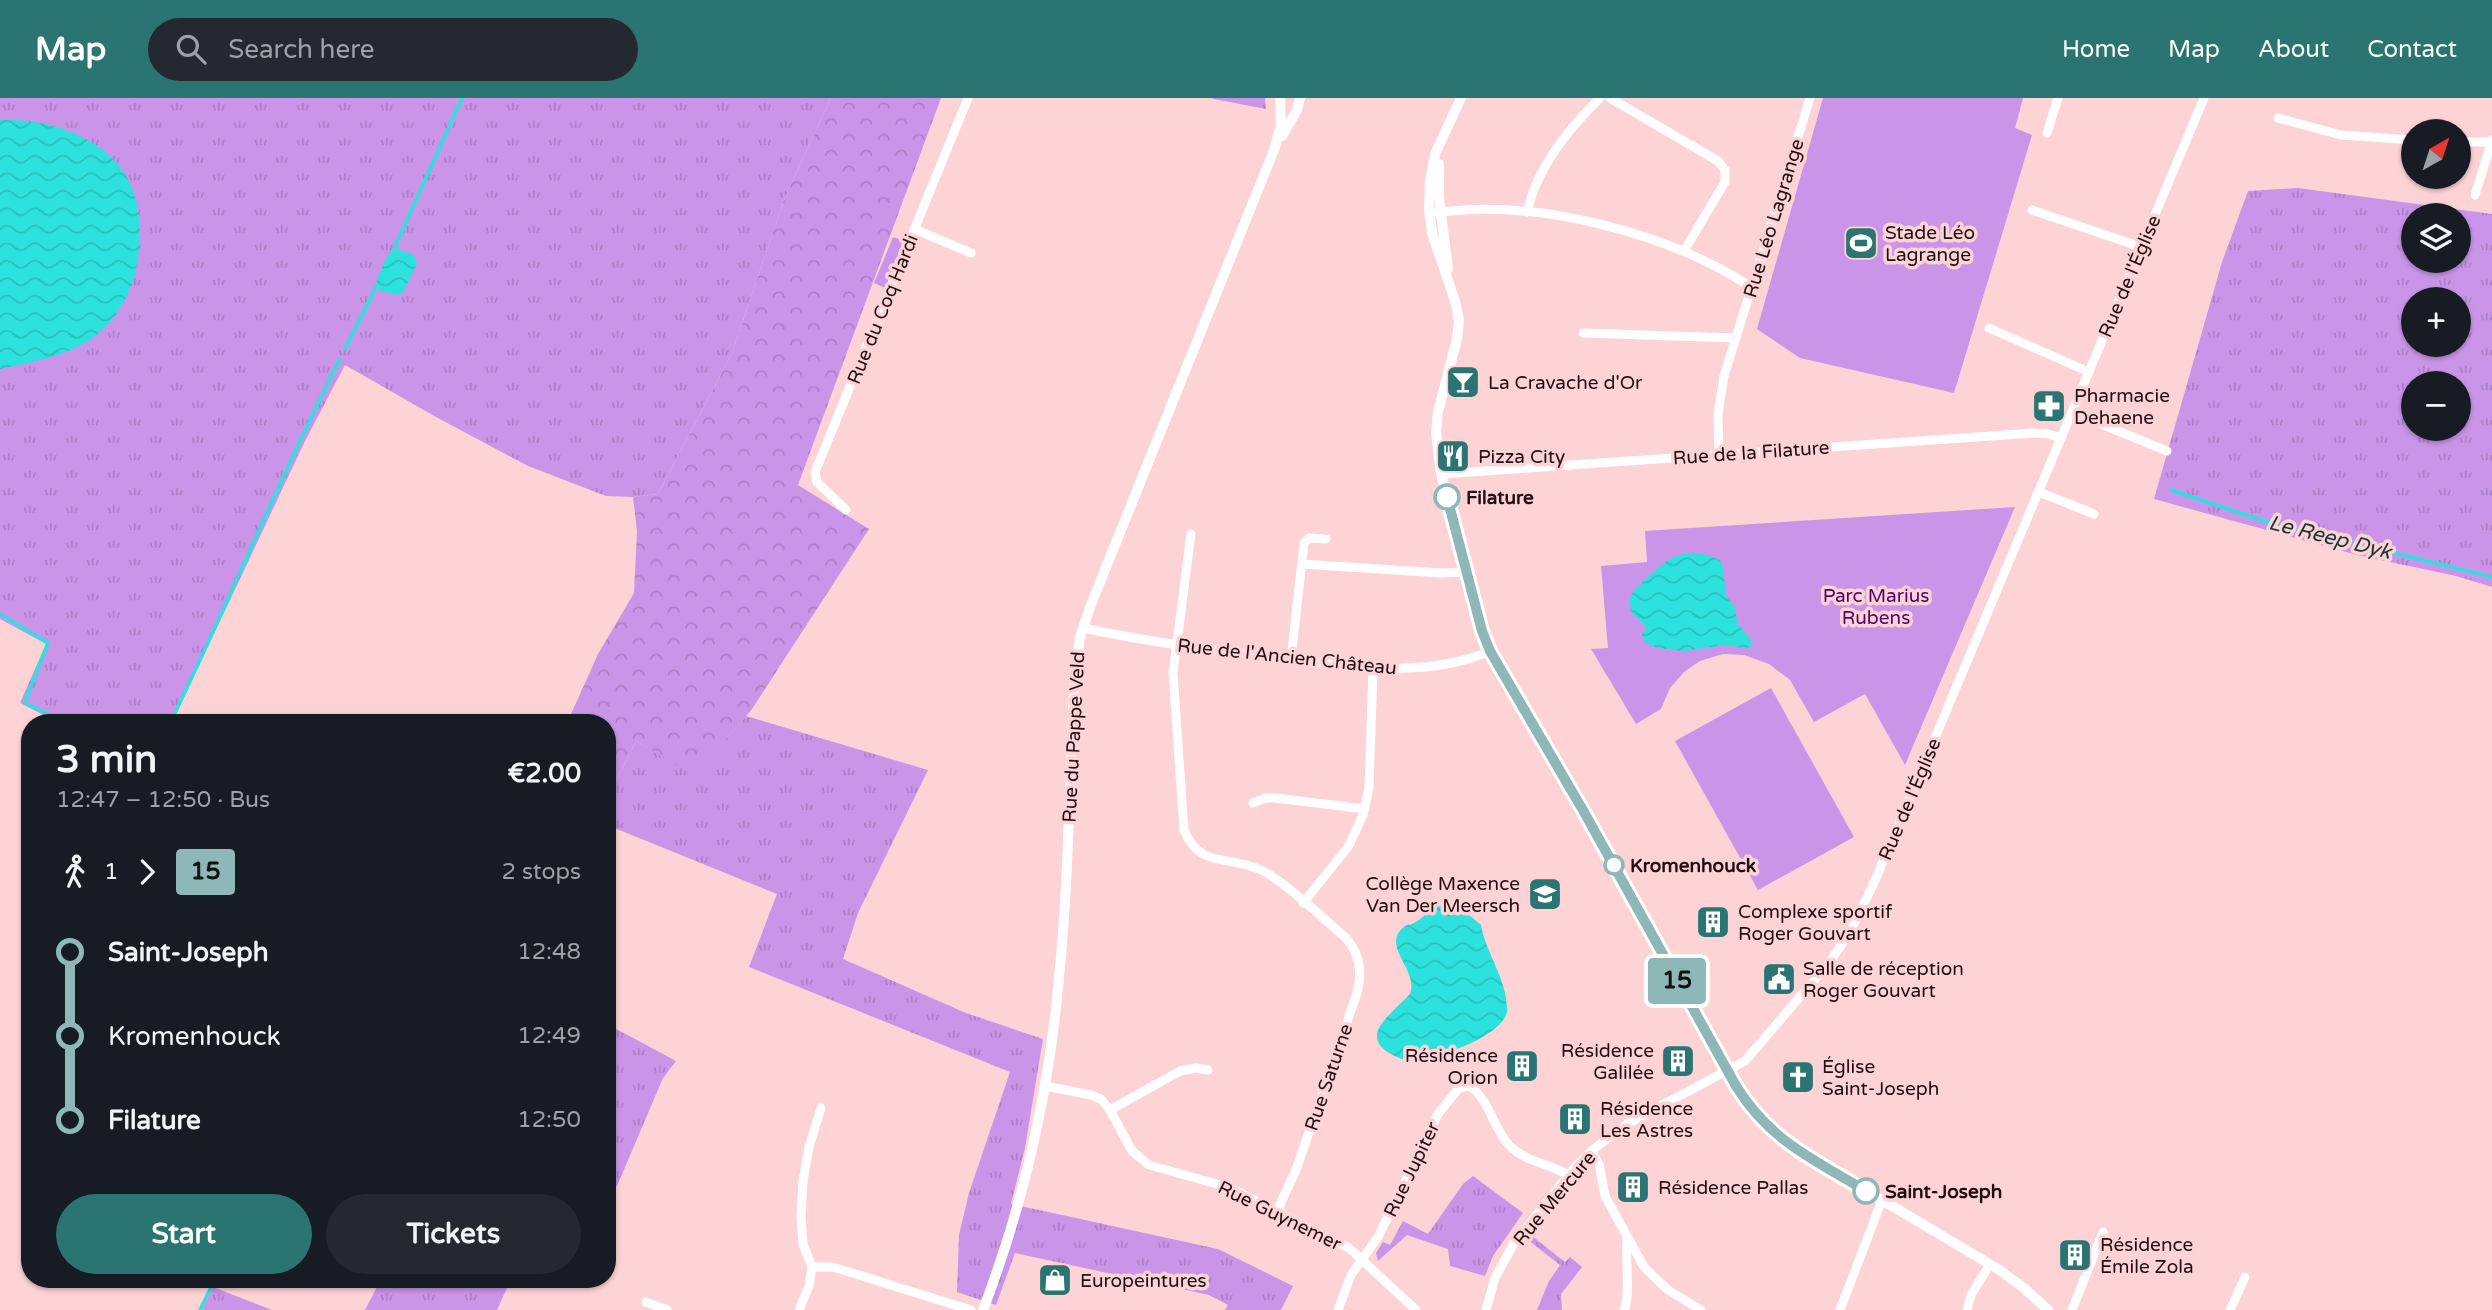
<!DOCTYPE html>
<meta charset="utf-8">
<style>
:root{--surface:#171b24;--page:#242831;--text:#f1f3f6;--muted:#9ea1a6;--accent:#2a7472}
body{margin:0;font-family:"Varela Round",sans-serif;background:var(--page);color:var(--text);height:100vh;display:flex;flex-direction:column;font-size:26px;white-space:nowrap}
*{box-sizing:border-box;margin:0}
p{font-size:23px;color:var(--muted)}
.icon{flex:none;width:38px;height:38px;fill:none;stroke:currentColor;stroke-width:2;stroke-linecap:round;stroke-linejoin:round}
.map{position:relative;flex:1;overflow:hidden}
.panel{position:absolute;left:21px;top:616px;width:595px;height:574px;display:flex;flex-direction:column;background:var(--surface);border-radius:28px;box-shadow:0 2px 5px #0004}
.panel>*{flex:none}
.badge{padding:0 14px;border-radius:5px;font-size:24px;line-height:46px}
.needle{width:46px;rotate:39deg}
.fabs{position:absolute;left:2401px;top:21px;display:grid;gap:14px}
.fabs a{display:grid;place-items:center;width:70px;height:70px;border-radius:50%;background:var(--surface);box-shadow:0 2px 5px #0004;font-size:35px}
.map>.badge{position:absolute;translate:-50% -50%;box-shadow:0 0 0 4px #fff}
.legs{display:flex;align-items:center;gap:10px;height:77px;padding:0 35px;font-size:23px}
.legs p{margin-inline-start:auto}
.headline{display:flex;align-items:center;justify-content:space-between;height:119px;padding:0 35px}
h1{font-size:38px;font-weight:700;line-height:52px}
.button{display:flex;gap:14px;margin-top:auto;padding:14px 35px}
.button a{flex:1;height:80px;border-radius:42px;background:var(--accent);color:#fff;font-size:28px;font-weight:700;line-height:80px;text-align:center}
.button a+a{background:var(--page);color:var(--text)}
ul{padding:0 35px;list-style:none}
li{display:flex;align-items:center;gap:24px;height:84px;font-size:26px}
li i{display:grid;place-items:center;width:10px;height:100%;margin:0 9px;background:currentColor}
li i::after{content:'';width:18px;height:18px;margin:-9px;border:5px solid;border-radius:50%;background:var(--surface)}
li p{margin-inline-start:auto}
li:first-child i{background:linear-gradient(#0000 50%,currentColor 0)}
li:last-child i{background:linear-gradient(currentColor 50%,#0000 0)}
header{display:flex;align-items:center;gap:42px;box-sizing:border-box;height:98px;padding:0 35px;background:var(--accent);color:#fff}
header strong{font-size:33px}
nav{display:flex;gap:38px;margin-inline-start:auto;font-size:24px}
.search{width:490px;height:63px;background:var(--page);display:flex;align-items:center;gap:18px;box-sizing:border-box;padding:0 24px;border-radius:38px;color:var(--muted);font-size:26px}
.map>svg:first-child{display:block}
.grass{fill:url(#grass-tufts);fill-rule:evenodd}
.forest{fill:url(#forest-crowns)}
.green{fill:#ca95e8}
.water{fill:url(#water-waves)}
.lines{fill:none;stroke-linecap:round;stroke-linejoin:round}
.stream{stroke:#2de2de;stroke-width:3.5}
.minor{stroke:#fff;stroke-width:9}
.tertiary{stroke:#fff;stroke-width:10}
.line-1-casing{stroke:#fff;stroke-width:16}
.line-1{stroke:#8eb8b7;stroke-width:10}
.stop-1-dot{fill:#fff;stroke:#8eb8b7;stroke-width:3.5}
.labels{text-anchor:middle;stroke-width:7;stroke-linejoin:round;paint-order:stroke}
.street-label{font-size:19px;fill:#200f11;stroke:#fdd3d6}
.poi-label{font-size:19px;fill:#200f11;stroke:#fdd3d6;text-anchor:start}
.stop-label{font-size:19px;font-weight:bold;fill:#200f11;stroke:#fdd3d6;text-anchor:start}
.park-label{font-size:19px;fill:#51006f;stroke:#fdd3d6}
.water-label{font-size:21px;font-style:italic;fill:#1c3736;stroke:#fdd3d6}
</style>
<header>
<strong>Map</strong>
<div class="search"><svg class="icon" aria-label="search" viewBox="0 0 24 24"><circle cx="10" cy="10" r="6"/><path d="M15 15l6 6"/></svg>Search here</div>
<nav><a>Home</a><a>Map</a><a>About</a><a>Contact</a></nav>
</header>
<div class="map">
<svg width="2492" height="1212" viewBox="0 0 2492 1212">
<defs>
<pattern id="grass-tufts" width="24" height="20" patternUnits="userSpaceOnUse" patternTransform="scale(1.75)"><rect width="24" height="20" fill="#ca95e8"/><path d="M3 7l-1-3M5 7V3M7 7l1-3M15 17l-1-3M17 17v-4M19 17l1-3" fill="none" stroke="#ad7fc6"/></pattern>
<pattern id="forest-crowns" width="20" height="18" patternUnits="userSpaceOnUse" patternTransform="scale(1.75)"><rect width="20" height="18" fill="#ca95e8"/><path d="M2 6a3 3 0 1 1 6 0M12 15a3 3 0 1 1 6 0" fill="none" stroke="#ad7fc6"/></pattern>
<pattern id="water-waves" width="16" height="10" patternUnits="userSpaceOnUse" patternTransform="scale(1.75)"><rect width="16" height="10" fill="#2de2de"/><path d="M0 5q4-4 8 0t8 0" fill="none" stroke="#28c1bd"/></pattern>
</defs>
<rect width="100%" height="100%" fill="#fdd3d6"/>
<!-- grass -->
<g class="grass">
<polygon points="0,0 831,0 785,99 732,255 658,396 633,399 606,398 528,368 436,319 345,267 305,343 172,625 59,625 20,605 46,546 0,521"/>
<polygon points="1211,0 1265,0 1266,11 1214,1"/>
<path d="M2298 90 2492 116V489L2456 478 2357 457 2154 401 2222 164 2248 93ZM2413 117H2459V163H2413ZM2413 201H2459V247H2413ZM2413 285H2459V331H2413Z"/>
<polygon points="746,618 928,672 858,815 843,861 966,915 1043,941 1025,1050 1011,1106 1218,1151 1293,1188 1281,1212 1225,1212 1228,1207 1209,1197 1015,1155 996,1207 957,1194 959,1137 969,1095 1010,974 749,869 777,796 607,727 607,701 636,643 695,677"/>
<polygon points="607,926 676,963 663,980 617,1088 607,1088"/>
<polygon points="1473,1078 1523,1115 1493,1158 1485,1178 1450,1168 1448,1151 1407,1137 1378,1163 1376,1155 1383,1144 1390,1147 1403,1123 1428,1136 1463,1086"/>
<polygon points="1532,1138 1565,1164 1570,1159 1582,1169 1561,1196 1562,1212 1537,1212 1549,1183 1560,1167 1528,1142"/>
<polygon points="381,1181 511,1181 497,1212 365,1212"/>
<polygon points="213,1189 272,1212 202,1212"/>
</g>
<!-- forest -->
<polygon class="forest" points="831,0 941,0 798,387 869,431 752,611 695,678 636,643 607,701 607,625 567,625 598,556 634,495 637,433 633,399 658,396 732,255 785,99"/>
<!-- green -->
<g class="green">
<polygon points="1823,0 2023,0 2015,30 2032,37 1954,295 1800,260 1757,231"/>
<polygon points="893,139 904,143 885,190 874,185"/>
<polygon points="2015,409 1905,667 1865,596 1814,624 1790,582 1769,566 1744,557 1723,556 1700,563 1684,574 1670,590 1661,611 1636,626 1591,551 1608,550 1601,468 1647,464 1645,433"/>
<polygon points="1771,590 1854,739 1758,792 1675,643"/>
</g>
<!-- water -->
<g class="water">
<path d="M0 22C24 21 46 25 68 33 128 56 146 99 138 160 134 191 118 222 91 241 66 258 29 265 0 271Z"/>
<polygon points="394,150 414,157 417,166 403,194 397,197 380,193 376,184 386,160"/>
<path d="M1691 455H1701L1720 462 1723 469 1726 498 1734 507 1738 526 1751 542V549L1743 550 1726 547 1684 553 1657 550 1645 544 1642 537 1646 528C1637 521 1627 513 1630 500 1632 491 1661 467 1670 461 1676 457 1684 456 1691 455Z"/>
<path d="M1436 808C1453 807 1469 815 1481 827 1486 856 1508 882 1507 914 1501 940 1432 963 1407 963 1351 943 1386 921 1410 896 1419 872 1380 848 1404 829 1411 824 1407 829 1414 825 1422 821 1428 813 1436 808Z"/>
</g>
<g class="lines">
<!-- stream -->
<g class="stream">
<polyline points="394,151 462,0"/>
<polyline points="345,251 377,187"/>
<polyline points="2171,392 2261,422 2492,479"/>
<polyline points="0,516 48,545 25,603 27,606 67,625"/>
<path d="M170 625C229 505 279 380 340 261"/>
<polyline points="200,1212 215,1181"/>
</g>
<!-- minor -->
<g class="minor">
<polyline points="1610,0 1718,63 1725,72 1725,84 1684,153"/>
<polyline points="2278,20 2341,37 2413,42"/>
<polyline points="2047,35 2058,0"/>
<polyline points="2459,44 2491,44"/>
<polyline points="2475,97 2492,42"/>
<polyline points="2032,112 2141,149"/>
<path d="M1527 114C1537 69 1568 31 1600 0"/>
<path d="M1435 115C1534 100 1667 134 1751 189"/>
<polyline points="914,131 971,155"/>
<polyline points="1989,230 2089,274"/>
<polyline points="1583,235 1736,240"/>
<polyline points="2072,314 2167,353"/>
<polyline points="1719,357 1718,316 1724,278 1810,0"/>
<polyline points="1441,376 2034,335 2048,336 2061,340"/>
<polyline points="2039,394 2094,416"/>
<polyline points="846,412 817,384 815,374 968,0"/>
<path d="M1191 436 1173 575 1184 732C1199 769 1226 758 1256 770 1278 777 1326 823 1346 840 1361 857 1363 876 1356 898L1296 1072 1277 1113"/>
<polyline points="1302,466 1441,475 1467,474"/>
<path d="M1083 530C1148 544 1213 552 1279 560 1349 567 1423 582 1490 553"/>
<polyline points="1291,561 1304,445 1309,440 1326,441"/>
<polyline points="1253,705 1265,700 1275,700 1365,711"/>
<polyline points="1303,805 1348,749 1363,717 1369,690 1373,570"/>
<polyline points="1045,988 1091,997 1101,1001 1110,1012 1132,1053 1149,1067 1231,1090 1349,1150 1416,1212"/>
<polyline points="1110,1012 1180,973 1196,970 1208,972"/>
<polyline points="1591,1053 1599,1066 1605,1098 1644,1169 1668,1192 1701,1212"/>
<polyline points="812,1169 833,1169 971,1212"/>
<polyline points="646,1204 667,1212"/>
<polyline points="799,1212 809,1188 812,1169 803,1146 801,1119 803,1083 809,1049 821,1010"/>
<path d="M1338 1212 1351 1177 1378 1139 1438 1016 1459 990 1469 988C1489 1000 1493 1030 1509 1047 1525 1064 1549 1065 1568 1077"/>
<polyline points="1486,1212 1495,1180 1514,1145 1574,1070 1591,1053 1627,1026 1745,963 1829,865 1850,834 1873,787 2204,0"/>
<path d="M1624 1212C1631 1200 1625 1159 1627 1142"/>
<polyline points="1840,1212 1882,1102"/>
<polyline points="1967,1212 1971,1197 1990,1166"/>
<polyline points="2072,1212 2103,1134"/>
<polyline points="2230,1212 2245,1179"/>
</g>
<!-- tertiary -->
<g class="tertiary">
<polyline points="1461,0 1435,56 1430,83 1429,111 1432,135 1455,203 1459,222 1457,241 1438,314 1436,334 1441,376 1483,532 1490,553 1593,729 1740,995 1765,1028 1798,1052 1998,1171 2024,1190 2048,1212"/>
<polyline points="1282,38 1297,12 1300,0"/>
<polyline points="1439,66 1439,99 1448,171"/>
<path d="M983 1212C1020 1115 1045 1012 1056 909 1069 797 1069 684 1075 571L1080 539 1090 509 1274 52 1281 27 1280 0"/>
</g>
</g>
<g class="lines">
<!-- line-1 casing -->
<g class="line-1-casing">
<path id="line-1" d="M1447 399 1482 533 1490 553 1584 714 1736 988C1770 1043 1813 1061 1866 1093"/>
</g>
<!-- line-1 -->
<use href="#line-1" class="line-1"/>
</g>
<!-- icons -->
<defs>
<g id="stadium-square" transform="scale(1.75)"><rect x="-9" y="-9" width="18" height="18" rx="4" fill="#2a7472" stroke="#fdd3d6"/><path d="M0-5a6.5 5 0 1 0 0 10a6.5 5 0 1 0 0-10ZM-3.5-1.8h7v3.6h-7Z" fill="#fff"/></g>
<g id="bar-square" transform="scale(1.75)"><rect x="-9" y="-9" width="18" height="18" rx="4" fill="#2a7472" stroke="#fdd3d6"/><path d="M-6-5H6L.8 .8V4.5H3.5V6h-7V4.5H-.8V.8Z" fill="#fff"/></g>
<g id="pharmacy-square" transform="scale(1.75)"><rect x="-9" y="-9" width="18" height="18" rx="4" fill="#2a7472" stroke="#fdd3d6"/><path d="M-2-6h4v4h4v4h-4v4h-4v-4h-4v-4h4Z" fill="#fff"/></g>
<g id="restaurant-square" transform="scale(1.75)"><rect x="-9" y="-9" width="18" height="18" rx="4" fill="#2a7472" stroke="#fdd3d6"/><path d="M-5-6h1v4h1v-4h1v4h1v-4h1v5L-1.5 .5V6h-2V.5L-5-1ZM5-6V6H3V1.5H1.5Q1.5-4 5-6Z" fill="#fff"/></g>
<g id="school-square" transform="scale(1.75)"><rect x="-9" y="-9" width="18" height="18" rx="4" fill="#2a7472" stroke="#fdd3d6"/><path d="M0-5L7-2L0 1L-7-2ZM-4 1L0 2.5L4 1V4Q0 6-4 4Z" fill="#fff"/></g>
<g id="building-square" transform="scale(1.75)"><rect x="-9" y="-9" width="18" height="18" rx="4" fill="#2a7472" stroke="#fdd3d6"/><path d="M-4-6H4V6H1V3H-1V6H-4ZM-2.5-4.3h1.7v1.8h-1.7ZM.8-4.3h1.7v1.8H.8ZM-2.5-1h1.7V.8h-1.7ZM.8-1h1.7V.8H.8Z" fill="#fff"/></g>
<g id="civic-square" transform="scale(1.75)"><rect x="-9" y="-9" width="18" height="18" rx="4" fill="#2a7472" stroke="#fdd3d6"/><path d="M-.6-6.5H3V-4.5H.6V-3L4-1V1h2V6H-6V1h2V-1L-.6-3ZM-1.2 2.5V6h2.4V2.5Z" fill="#fff"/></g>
<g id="church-square" transform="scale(1.75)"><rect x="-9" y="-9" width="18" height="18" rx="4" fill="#2a7472" stroke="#fdd3d6"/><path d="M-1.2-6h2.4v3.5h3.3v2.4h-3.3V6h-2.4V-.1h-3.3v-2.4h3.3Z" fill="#fff"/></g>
<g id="shop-square" transform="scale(1.75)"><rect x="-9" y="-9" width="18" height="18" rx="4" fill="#2a7472" stroke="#fdd3d6"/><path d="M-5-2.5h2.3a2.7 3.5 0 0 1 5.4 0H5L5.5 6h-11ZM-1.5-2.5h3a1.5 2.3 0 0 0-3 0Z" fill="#fff"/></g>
</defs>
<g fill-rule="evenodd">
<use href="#stadium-square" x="1861" y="145"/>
<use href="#bar-square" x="1463" y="284"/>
<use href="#pharmacy-square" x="2049" y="308"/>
<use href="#restaurant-square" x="1453" y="358"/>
<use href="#school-square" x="1545" y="796"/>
<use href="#building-square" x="1713" y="824"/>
<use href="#civic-square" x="1779" y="881"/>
<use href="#building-square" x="1678" y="963"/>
<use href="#building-square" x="1522" y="968"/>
<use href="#church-square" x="1798" y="979"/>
<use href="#building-square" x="1575" y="1021"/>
<use href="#building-square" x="1633" y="1089"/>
<use href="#building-square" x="2075" y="1157"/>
<use href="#shop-square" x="1055" y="1182"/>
</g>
<!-- markers -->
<g class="stop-1-dot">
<circle cx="1447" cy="399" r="12"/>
<circle cx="1614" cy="767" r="9"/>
<circle cx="1866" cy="1093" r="12"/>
</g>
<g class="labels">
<!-- street labels -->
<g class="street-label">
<text transform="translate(1773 120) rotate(-73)" y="7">Rue Léo Lagrange</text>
<text transform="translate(2129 178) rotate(-67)" y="7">Rue de l'Église</text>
<text transform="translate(882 211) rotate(-68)" y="7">Rue du Coq Hardi</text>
<text transform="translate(1751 354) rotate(-4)" y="7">Rue de la Filature</text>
<text transform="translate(1287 558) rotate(6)" y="7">Rue de l'Ancien Château</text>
<text transform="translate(1073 639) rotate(-87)" y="7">Rue du Pappe Veld</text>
<text transform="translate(1909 701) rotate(-67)" y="7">Rue de l'Église</text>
<text transform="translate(1328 979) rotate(-71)" y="7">Rue Saturne</text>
<text transform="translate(1411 1071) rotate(-64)" y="7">Rue Jupiter</text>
<text transform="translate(1554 1100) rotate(-50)" y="7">Rue Mercure</text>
<text transform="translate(1280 1117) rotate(26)" y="7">Rue Guynemer</text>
</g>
<!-- poi labels -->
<g class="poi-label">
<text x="1885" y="141">Stade Léo<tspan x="1885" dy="22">Lagrange</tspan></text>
<text x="1488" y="291">La Cravache d'Or</text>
<text x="2074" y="304">Pharmacie<tspan x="2074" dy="22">Dehaene</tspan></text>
<text x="1478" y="365">Pizza City</text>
<text x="1520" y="792" text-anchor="end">Collège Maxence<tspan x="1520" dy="22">Van Der Meersch</tspan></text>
<text x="1738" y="820">Complexe sportif<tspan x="1738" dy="22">Roger Gouvart</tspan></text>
<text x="1803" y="877">Salle de réception<tspan x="1803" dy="22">Roger Gouvart</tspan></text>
<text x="1654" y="959" text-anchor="end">Résidence<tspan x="1654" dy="22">Galilée</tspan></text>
<text x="1498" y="964" text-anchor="end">Résidence<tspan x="1498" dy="22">Orion</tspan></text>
<text x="1822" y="975">Église<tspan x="1822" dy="22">Saint-Joseph</tspan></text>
<text x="1600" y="1017">Résidence<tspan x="1600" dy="22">Les Astres</tspan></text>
<text x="1658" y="1096">Résidence Pallas</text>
<text x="2100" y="1153">Résidence<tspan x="2100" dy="22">Émile Zola</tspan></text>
<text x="1080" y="1189">Europeintures</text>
</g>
<!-- stop labels -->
<g class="stop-label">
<text x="1466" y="406">Filature</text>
<text x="1630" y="774">Kromenhouck</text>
<text x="1885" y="1100">Saint-Joseph</text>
</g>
<!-- park labels -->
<g class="park-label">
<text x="1876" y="504">Parc Marius<tspan x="1876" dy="22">Rubens</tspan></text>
</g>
<!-- water labels -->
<g class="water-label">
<text transform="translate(2330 439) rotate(14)" y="7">Le Reep Dyk</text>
</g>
</g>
</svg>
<div class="fabs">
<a><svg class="needle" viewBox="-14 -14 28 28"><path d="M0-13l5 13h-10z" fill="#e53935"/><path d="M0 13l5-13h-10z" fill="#9ea1a6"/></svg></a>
<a><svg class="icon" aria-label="layers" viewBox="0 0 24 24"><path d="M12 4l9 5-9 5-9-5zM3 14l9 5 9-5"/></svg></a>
<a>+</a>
<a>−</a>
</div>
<b class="badge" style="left:1677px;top:883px;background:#8eb8b7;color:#111">15</b>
<section class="panel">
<div class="headline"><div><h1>3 min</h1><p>12:47 – 12:50 · Bus</p></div><b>€2.00</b></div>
<div class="legs"><svg class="icon" aria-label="walk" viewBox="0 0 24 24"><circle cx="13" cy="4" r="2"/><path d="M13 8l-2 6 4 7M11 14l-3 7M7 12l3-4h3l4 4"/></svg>1<svg class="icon" aria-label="forward" viewBox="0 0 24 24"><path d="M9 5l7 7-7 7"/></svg><b class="badge" style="background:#8eb8b7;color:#111">15</b><p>2 stops</p></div>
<ul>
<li><i style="color:#8eb8b7"></i><b>Saint-Joseph</b><p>12:48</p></li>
<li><i style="color:#8eb8b7"></i><span>Kromenhouck</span><p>12:49</p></li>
<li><i style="color:#8eb8b7"></i><b>Filature</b><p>12:50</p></li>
</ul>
<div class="button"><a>Start</a><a>Tickets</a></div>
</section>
</div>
